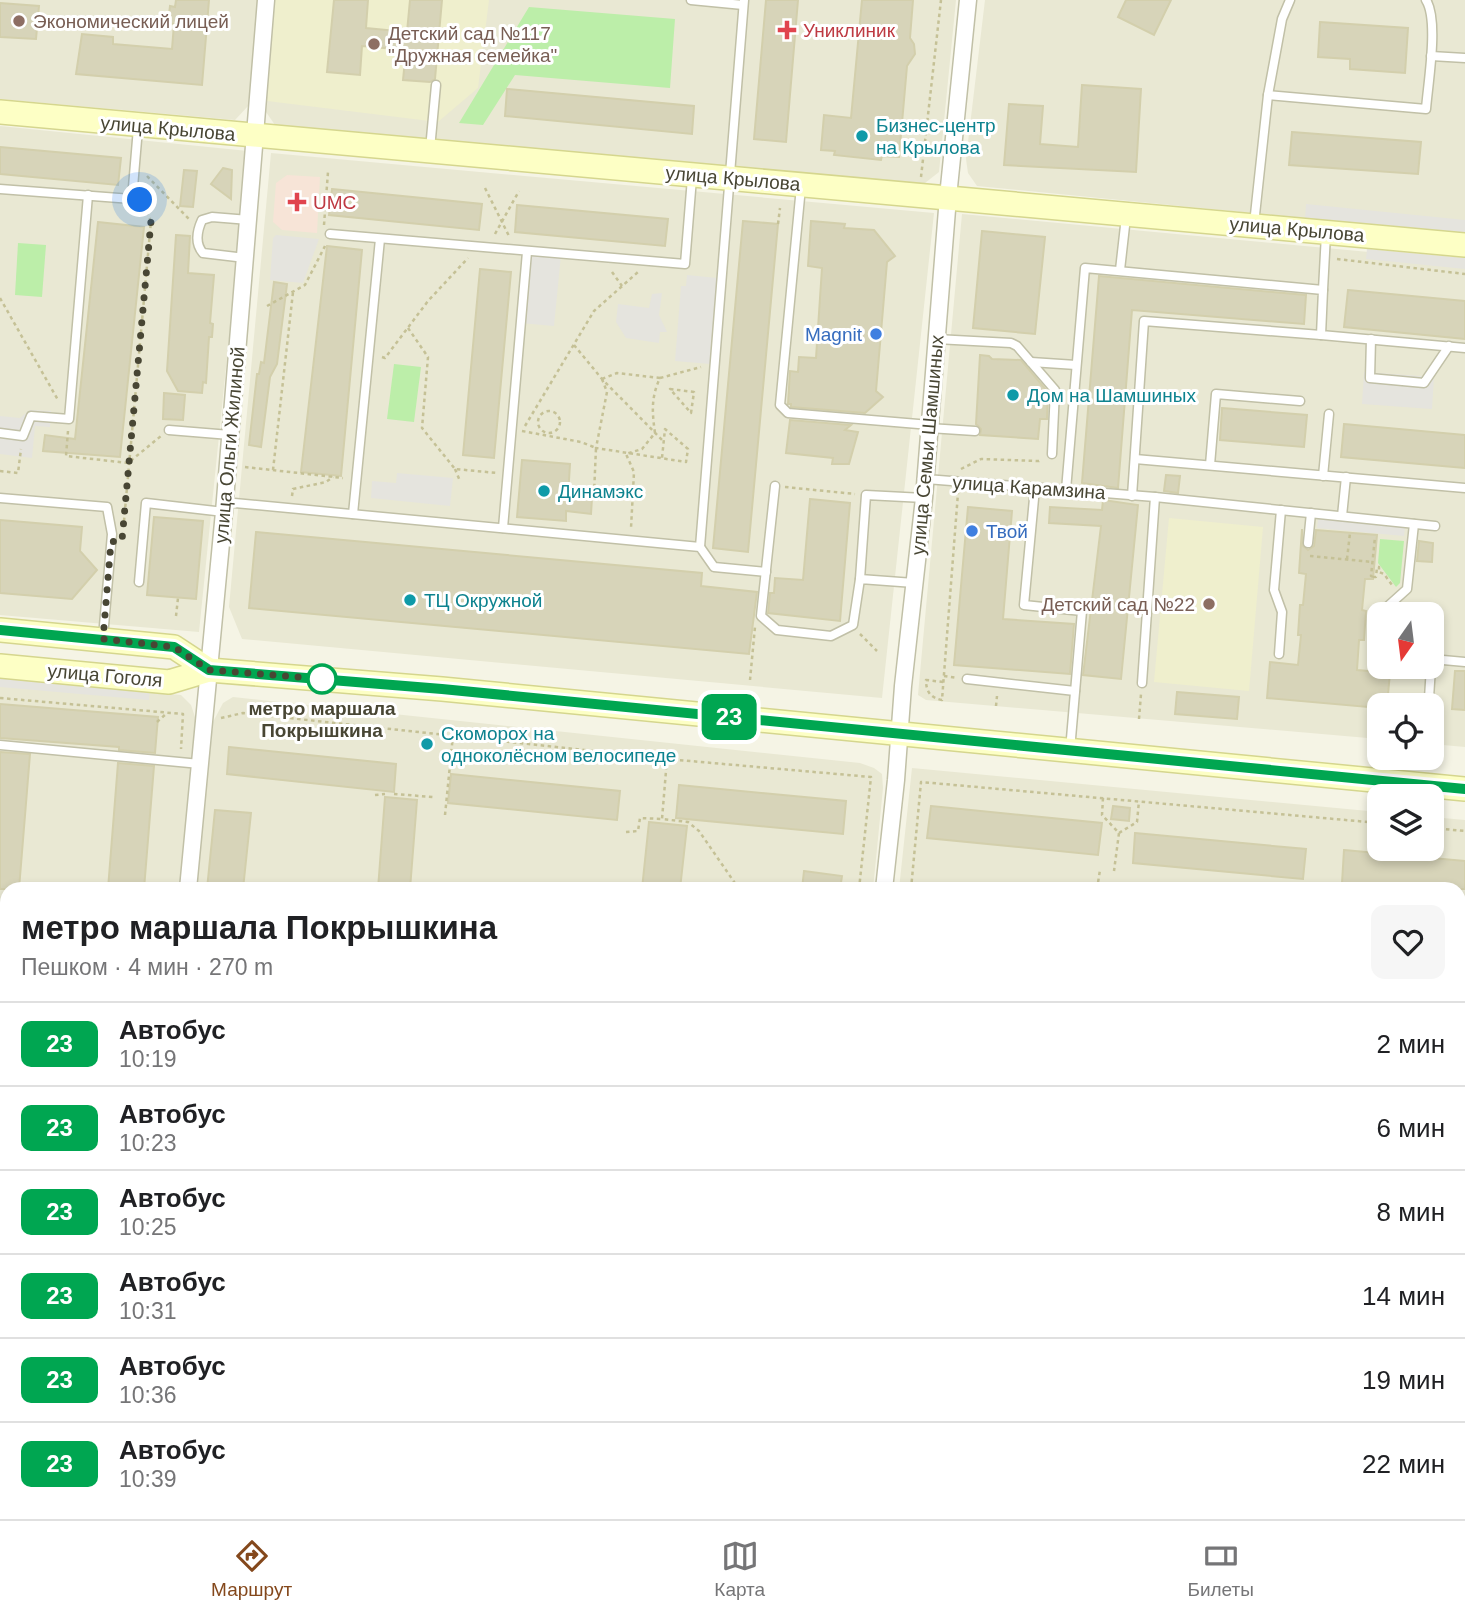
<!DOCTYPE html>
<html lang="ru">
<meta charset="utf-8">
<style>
:root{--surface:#fff;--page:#f6f6f6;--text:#202124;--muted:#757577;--line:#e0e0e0;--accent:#84481c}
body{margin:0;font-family:Arial,sans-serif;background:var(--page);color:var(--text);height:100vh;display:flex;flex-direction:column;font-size:26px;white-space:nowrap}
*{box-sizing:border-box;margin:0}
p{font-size:23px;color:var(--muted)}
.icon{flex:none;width:38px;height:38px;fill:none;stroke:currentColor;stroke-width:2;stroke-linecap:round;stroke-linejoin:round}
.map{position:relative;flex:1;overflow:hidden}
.drawer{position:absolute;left:0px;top:882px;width:1466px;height:637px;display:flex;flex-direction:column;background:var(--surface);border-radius:21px 21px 0 0;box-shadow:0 4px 10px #0003}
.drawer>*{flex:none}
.badge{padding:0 14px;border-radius:10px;font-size:24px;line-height:46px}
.needle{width:46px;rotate:194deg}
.buttons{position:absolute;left:1367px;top:602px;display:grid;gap:14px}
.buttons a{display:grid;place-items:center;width:77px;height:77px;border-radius:14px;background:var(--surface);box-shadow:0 4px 10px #0003;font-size:35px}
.you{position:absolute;width:35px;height:35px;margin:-18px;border:5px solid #fff;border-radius:50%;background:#1a73e8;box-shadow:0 0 0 10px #1a73e833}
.map>.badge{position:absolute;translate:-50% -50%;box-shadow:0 0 0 4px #fff}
.round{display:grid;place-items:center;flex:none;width:74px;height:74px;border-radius:14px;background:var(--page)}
.overview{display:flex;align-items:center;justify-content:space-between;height:119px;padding:0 21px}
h1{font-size:33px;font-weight:700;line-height:52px}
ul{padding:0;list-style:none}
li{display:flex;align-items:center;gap:21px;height:84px;padding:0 21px;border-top:2px solid var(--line)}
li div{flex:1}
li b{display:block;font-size:26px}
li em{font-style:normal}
li .badge{min-width:77px;font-weight:700;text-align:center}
.tab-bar{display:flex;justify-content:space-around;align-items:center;height:98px;border-top:2px solid var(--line);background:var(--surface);font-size:19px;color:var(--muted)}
.tab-bar a{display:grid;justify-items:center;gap:4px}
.tab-bar .selected{color:var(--accent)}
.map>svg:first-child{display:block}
.residential{fill:#e9e8d3;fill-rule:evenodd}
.education{fill:#efefcd}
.medical{fill:#f7e4d7}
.green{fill:#bceea9}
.parking{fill:#e5e4de}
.building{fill:#d7d4b9;stroke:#d3cfac;stroke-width:2}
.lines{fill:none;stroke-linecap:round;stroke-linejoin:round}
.lane-casing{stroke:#c1c0a7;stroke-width:11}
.street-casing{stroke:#c1c0a7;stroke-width:19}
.secondary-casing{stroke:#d5d68e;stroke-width:26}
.path{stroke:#c5c196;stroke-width:2.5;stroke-dasharray:3.5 3.5;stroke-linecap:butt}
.lane{stroke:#fff;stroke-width:8}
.street{stroke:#fff;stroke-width:16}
.secondary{stroke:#fdffc5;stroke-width:23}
.line-casing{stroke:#fff;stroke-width:16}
.line{stroke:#00a651;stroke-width:10}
.walk{stroke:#484634;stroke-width:7;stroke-dasharray:0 12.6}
.education-dot{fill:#8d6e63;stroke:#fff;stroke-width:2.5}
.health-dot{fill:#e0444e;stroke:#fff;stroke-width:2.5}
.culture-dot{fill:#0f9aa8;stroke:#fff;stroke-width:2.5}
.shop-dot{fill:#3f7fe0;stroke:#fff;stroke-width:2.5}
.stop-dot{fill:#fff;stroke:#00a651;stroke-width:3.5}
.labels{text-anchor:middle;stroke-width:6;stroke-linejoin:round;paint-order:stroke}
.education-label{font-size:19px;fill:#785e54;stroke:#fff;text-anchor:start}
.health-label{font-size:19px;fill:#be3a42;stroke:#fff;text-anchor:start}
.culture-label{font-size:19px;fill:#0d838f;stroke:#fff;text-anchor:start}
.street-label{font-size:19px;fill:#484634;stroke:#fff}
.shop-label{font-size:19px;fill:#366cbe;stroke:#fff;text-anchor:end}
.stop-label{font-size:19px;font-weight:bold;fill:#484634;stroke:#fff}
</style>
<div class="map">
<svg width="1465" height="1519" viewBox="0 0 1465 1519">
<rect width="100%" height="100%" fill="#f5f4e5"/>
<!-- residential -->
<g class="residential">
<polygon points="0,0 259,0 249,105 235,120 0,99"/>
<polygon points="277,0 956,0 939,172 925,183 909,186 275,125 266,112"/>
<polygon points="985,0 1465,0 1465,234 977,186 968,173 966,159"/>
<polygon points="0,126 248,151 199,632 0,615"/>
<polygon points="271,153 934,213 882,698 242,639 229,607"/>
<path d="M962 214 1465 261V747L1432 744V705H1379V739L926 700 918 695ZM1379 614H1432V667H1379Z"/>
<polygon points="0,679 181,695 191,705 196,720 180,889 7,889 7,1417 0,1416"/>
<polygon points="233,697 860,763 874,768 882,774 883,788 873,889 197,889 213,722 223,703"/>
<polygon points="912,768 1379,812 1379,849 1432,849 1432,817 1465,820 1465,1273 1460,1273 1460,889 899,889"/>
<polygon points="843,1512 899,1512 971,1519 839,1519"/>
</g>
<!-- education -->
<g class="education">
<polygon points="267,0 489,0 478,88 438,122 259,100"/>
<polygon points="1169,518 1263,527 1249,691 1154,682"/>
<polygon points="1460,1139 1465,1139 1465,1257 1460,1256"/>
</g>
<!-- medical -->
<polygon class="medical" points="287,175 320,177 317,233 282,230 273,222 276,183"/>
<!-- green -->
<g class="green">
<polygon points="529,7 675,19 670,88 515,75 483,125 459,123"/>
<polygon points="18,243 46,245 42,297 15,295"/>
<polygon points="394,364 421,367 414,422 387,419"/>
<polygon points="1380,539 1404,541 1400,583 1396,587 1378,563"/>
<polygon points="1405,603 1424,605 1423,614 1398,614 1400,606"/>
<polygon points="1393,667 1421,667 1420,675 1393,672"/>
<polygon points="0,1000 7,1000 7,1050 0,1049"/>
</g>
<!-- parking -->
<g class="parking">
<polygon points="1306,204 1465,220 1465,236 1305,219"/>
<polygon points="276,235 319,239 303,283 270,280 273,238"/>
<polygon points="1367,249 1465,258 1465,269 1366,259"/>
<polygon points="527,252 561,255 554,326 520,323"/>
<polygon points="687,275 717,278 710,364 675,361 681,286 686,286"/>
<polygon points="662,293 659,315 667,332 660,332 659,343 626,338 616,322 618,304 649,308 652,294"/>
<polygon points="1364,372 1434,377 1432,409 1362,404"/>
<polygon points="30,410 51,411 50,427 35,426 32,458 0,454 0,416 20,418"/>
<polygon points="397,473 453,478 450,506 371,498 372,481 396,483"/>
<polygon points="1318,519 1405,527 1404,536 1317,528"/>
<polygon points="0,666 150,680 149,700 0,687"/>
<polygon points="1130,1512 1185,1512 1246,1517 1129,1519"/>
</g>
<!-- building -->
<g class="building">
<polygon points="176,0 209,0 202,85 76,74 82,34 113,37 113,44 172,49 174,24 168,23 170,6 175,7"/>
<polygon points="334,0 368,0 366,28 407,32 410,0 442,0 435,79 430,82 403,80 406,50 362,46 360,75 327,72"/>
<polygon points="766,0 798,0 786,142 754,139"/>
<polygon points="862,0 913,0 910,38 914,44 915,54 907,66 899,157 882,156 881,160 834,155 835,151 821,150 824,115 851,118"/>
<polygon points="1126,0 1171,0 1154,35 1118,17"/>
<polygon points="0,3 39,6 36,39 0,37"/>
<polygon points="1320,22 1408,28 1405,73 1350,69 1350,59 1318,57"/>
<polygon points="1082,85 1141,89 1136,172 1004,165 1009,104 1043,106 1040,144 1078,147"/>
<polygon points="507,89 694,106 692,134 505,116"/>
<polygon points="1292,132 1421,142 1418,174 1289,165"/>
<polygon points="0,147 121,158 118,185 0,174"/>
<polygon points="223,168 232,170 231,199 211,184"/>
<polygon points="184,170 197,171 193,207 180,206"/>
<polygon points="332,189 482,204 479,230 329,215"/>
<polygon points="517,205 668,219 665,246 515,232"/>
<polygon points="743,221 778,224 748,552 713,548"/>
<polygon points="811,221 845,224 844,228 874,230 895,256 887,262 876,391 883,397 865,413 791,407 791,404 788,404 790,371 798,372 799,357 816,358 822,268 808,266"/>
<polygon points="98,222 144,227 120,457 43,451 45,435 75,439"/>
<polygon points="982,231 1045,237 1035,334 973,328"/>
<polygon points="176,235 190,236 188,273 214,275 210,323 213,324 212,337 209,337 206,383 203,382 202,393 178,391 167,371"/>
<polygon points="327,246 362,250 341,476 301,472"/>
<polygon points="480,269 511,272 494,458 463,455"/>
<polygon points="1099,276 1306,295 1304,324 1132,310 1118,488 1082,483"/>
<polygon points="274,282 287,284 277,364 270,377 261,447 249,445 257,374 259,374 261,362 264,363"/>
<polygon points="1348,290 1465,301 1465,339 1344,327"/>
<polygon points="980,355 989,356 992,359 1021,360 1048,392 1047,419 1040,419 1038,439 980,435 981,429 976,424"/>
<polygon points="164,393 185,395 183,420 163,419"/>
<polygon points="1222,408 1307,415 1304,447 1220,440"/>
<polygon points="790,420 851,425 845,430 858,432 849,464 832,464 833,458 786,453"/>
<polygon points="1344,424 1465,435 1465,468 1341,457"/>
<polygon points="522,460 570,464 568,496 592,498 591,514 566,511 566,521 517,517"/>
<polygon points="1166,475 1180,476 1178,493 1164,491"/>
<polygon points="810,499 850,503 840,621 768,613 770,593 774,593 775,578 803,580"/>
<polygon points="1103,500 1138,505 1121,679 1083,675 1101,526 1049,523 1050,507 1102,510"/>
<polygon points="968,507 1012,511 1003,619 1074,624 1070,674 954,665"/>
<polygon points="154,517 203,521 196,599 147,595"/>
<polygon points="0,520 82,527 80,551 97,570 72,599 0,593"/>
<polygon points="1302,529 1302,545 1308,550 1314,546 1316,530 1377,535 1373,579 1365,579 1362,610 1366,611 1364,640 1359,640 1357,670 1390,673 1387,705 1379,705 1379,708 1267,698 1270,662 1298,665 1301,635 1298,635 1300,605 1303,605 1306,574 1299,573"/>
<polygon points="256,532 702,573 701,586 757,592 749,654 249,608"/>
<polygon points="1419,541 1433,543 1432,562 1417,561"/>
<polygon points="1455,671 1465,671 1465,710 1452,709"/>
<polygon points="1177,692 1239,697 1237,719 1175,714"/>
<polygon points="0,704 158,717 155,753 119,750 119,747 0,738"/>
<polygon points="229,747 396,764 394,792 227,774"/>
<polygon points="0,752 30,754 19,889 0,889"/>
<polygon points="118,763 154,766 144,889 108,889"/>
<polygon points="451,774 620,791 617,820 448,803"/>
<polygon points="679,785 846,801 843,834 676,818"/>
<polygon points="385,797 417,800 410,889 378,889"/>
<polygon points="931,806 1102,823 1098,855 927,838"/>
<polygon points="1113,806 1130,808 1129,821 1111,819"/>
<polygon points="215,810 251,813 243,889 207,889"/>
<polygon points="649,822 687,826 680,889 642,889"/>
<polygon points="1135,833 1306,849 1303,879 1133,863"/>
<polygon points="1344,850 1465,861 1465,889 1409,889 1342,883"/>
<polygon points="804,871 842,876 840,889 802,889"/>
</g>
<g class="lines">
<!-- lane casing -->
<g class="lane-casing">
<g id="lane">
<polyline points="691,0 743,5"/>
<polyline points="1431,56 1465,58"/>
<path d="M1268 95 1426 109C1428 83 1439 20 1426 0"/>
<polyline points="430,149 436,85"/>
<polyline points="801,187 780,405 788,413 930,425"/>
<polyline points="0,189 132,199 138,128"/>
<polyline points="1254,224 1268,95 1282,19 1290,0"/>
<polyline points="330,234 685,264 692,178"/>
<path d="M245 258 203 253C195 244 197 231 202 220L212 217 249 220"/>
<polyline points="1120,270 1126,217"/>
<polyline points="1323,290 1326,234"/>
<polyline points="936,339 1011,343 1017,346 1055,390 1052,454"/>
<polyline points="1371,339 1370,378 1424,383 1449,346"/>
<polyline points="1031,362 1076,365"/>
<polyline points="929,428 975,431"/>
<polyline points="169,430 230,435"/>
<polyline points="0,433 23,436 31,416 69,419 88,195"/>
<polyline points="1135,459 1465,488"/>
<polyline points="1210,465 1216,394 1300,401"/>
<polyline points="1323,476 1329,414"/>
<polyline points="926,479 1155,497 1435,526"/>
<polyline points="775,486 761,616 777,630 831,636 853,625 860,579 914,583"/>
<polyline points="1035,488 1024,605 1082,611 1070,750"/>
<polyline points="1066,490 1085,268 1323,290 1321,335 1465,348"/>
<polyline points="1132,496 1144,321 1321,335"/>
<polyline points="0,498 107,507 112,534 103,637"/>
<polyline points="224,502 700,547 714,567 766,572"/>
<polyline points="353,514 380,239"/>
<polyline points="1342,516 1346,477"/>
<polyline points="503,528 527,252"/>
<polyline points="1308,543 1311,513"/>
<polyline points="700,547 744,0"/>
<polyline points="860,579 866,495 924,498"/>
<polyline points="139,582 146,503 224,512"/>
<polyline points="1384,614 1387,607 1407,589 1414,524"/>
<polyline points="1279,654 1282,612 1274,590 1281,510"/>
<polyline points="1432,665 1432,659 1465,662"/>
<polyline points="967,679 1075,691"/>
<polyline points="1142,683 1155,497"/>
<polyline points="1429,698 1431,667"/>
<polyline points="0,745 200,764"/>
<polyline points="523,889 523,888"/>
<polyline points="0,959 7,959"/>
<polyline points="0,1193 7,1194"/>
<polyline points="63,1512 134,1518"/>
<polyline points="0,1514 48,1519"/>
<polyline points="48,1519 58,1512"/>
<polyline points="640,1519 641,1512"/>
<polyline points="927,1519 927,1512"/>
<polyline points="1337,1519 1338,1512"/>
</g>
</g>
<!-- street casing -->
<g class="street-casing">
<g id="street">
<polyline points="188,889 224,512 266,0"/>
<polyline points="884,889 896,780 903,686 924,498 948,197 968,0"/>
<polyline points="1460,1287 1465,1288"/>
<polyline points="0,1426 7,1426"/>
<polyline points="957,1512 1033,1519"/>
<polyline points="134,1519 135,1512"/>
<polyline points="823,1519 824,1512"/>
</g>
</g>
<!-- secondary casing -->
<g class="secondary-casing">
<g id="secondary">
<polyline points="0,112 1465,245"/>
<polyline points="0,630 174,647 209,670"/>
<polyline points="0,666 169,682 209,670 442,689 1465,789"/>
</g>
</g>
<!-- path -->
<g class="path">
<polyline points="147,176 189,219"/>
<polyline points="921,177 941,0"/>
<polyline points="485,188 510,238"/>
<polyline points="778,224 780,208"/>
<polyline points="324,225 328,172"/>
<polyline points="495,234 519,191"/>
<polyline points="1337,259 1465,274"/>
<polyline points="612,272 622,286"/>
<polyline points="0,298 58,400"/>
<polyline points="267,306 305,285 325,246"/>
<polyline points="408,328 428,357 422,428 455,469 497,473"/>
<polyline points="574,345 602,379 664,442"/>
<polyline points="382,357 385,358 428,301 468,258"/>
<polyline points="660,378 701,367"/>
<path d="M602 379 617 373 660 378C651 397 652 412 655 433L642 449 626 454 634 472 631 528"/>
<polyline points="602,379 607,392 596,448 686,462 688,449 665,429 662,458"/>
<polygon points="670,389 694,392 691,413"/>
<circle cx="549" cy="422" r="11"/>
<polyline points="525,426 594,311 638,272"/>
<polyline points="68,431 66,456 128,463 161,436"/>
<polyline points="522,431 581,442 596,448 594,494"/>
<polyline points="245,467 343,478"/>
<polyline points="455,469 460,481"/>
<polyline points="961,469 981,459 1039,461 1042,459"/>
<polyline points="273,470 293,292"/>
<polyline points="0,471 18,473 21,449"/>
<polyline points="785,487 855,494"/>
<polyline points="292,496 293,489 326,482 333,477"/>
<polyline points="124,521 151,221 143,205"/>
<polyline points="1310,556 1373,562"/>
<polyline points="1347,559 1350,533"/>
<polyline points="1373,577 1376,577 1377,567 1379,567 1379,572 1384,574 1392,585"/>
<polyline points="1373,577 1371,576 1375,537"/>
<polyline points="176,616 178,598"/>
<polyline points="860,634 877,651"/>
<polyline points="944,676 957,678"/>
<polyline points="750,680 755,627"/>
<path d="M943 682 926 680C926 692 931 698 942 700L958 493"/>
<polyline points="0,698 183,714 181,749"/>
<polyline points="996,706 997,696"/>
<polyline points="221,718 243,713 667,759 871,777 859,889"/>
<polyline points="1139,719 1141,694"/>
<polyline points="157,722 167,713"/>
<polyline points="667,759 662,819 688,822 699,831 739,889"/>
<polyline points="394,794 433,797"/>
<polyline points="375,795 385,794"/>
<polyline points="1103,798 1102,815 1119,833 1114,871"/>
<polyline points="445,815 453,735"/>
<polyline points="1432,828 1465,831"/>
<polyline points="626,832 638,831 640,818 662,819"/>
<polyline points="1119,833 1137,822 1139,801"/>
<polyline points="418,889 418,884 463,889"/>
<polyline points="911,889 921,782 1379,823"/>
<polyline points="1097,889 1100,870"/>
<polyline points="1460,970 1463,971"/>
<polyline points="1460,1320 1465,1321"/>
<polyline points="0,1404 7,1405"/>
<polyline points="701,1512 780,1519"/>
<polyline points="1223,1512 1296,1519"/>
</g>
<!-- lane -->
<use href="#lane" class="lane"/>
<!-- street -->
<use href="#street" class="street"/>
<!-- secondary -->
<use href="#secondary" class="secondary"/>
</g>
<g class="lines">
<!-- line casing -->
<g class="line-casing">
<polyline id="line" points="0,630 174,647 209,670 442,689 1465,789"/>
</g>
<!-- line -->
<use href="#line" class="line"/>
<!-- walk -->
<polyline class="walk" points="140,200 151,221 122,540 111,542 103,639 174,647 209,670 322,679"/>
</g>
<!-- markers -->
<g class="education-dot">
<circle cx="19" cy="21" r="7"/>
<circle cx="374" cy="44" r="7"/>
<circle cx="1209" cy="604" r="7"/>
</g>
<g class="health-dot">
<path d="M783.5 19.5h7v7h7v7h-7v7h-7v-7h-7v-7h7z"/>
<path d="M293.5 191.5h7v7h7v7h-7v7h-7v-7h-7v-7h7z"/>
</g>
<g class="culture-dot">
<circle cx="862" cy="136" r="7"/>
<circle cx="1013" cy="395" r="7"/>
<circle cx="544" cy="491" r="7"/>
<circle cx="410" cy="600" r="7"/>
<circle cx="427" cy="744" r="7"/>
</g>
<g class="shop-dot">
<circle cx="876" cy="334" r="7"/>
<circle cx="972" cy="531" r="7"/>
</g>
<circle class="stop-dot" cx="322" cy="679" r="14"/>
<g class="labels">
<!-- education labels -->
<g class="education-label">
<text x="33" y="28">Экономический лицей</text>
<text x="388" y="40">Детский сад №117<tspan x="388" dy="22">"Дружная семейка"</tspan></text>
<text x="1195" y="611" text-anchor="end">Детский сад №22</text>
</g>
<!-- health labels -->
<g class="health-label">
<text x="803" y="37">Униклиник</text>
<text x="313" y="209">UMC</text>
</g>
<!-- culture labels -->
<g class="culture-label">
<text x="876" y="132">Бизнес-центр<tspan x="876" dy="22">на Крылова</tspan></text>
<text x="1027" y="402">Дом на Шамшиных</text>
<text x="558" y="498">Динамэкс</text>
<text x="424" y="607">ТЦ Окружной</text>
<text x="441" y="740">Скоморох на<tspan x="441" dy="22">одноколёсном велосипеде</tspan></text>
</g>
<!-- street labels -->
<g class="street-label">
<text transform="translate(168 128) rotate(5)" y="7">улица Крылова</text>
<text transform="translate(733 178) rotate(5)" y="7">улица Крылова</text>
<text transform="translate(1297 229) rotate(5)" y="7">улица Крылова</text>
<text transform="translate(229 445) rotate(-85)" y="7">улица Ольги Жилиной</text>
<text transform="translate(927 445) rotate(-85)" y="7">улица Семьи Шамшиных</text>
<text transform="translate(1029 487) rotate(4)" y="7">улица Карамзина</text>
<text transform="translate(105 675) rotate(5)" y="7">улица Гоголя</text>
</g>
<!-- shop labels -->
<g class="shop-label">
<text x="862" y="341">Magnit</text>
<text x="986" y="538" text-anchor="start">Твой</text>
</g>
<!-- stop labels -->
<g class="stop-label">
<text x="322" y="715">метро маршала<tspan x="322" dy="22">Покрышкина</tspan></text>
</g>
</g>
</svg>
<div class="buttons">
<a><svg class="needle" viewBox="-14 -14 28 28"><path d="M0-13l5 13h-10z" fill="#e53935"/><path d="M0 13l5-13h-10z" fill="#757577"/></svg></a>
<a><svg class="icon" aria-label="locate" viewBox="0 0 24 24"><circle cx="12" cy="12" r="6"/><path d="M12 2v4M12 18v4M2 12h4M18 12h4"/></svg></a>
<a><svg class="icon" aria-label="layers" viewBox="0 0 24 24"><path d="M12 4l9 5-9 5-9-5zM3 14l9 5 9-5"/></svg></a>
</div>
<div class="you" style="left:140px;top:200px"></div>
<b class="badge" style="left:729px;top:717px;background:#00a651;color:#fff">23</b>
<section class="drawer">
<div class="overview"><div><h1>метро маршала Покрышкина</h1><p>Пешком · 4 мин · 270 m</p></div><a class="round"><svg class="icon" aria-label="heart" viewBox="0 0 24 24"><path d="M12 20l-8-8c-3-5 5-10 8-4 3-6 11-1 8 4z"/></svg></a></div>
<ul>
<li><span class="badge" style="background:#00a651;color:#fff">23</span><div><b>Автобус</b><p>10:19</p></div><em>2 мин</em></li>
<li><span class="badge" style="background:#00a651;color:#fff">23</span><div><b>Автобус</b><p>10:23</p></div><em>6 мин</em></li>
<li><span class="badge" style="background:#00a651;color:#fff">23</span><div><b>Автобус</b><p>10:25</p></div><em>8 мин</em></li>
<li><span class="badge" style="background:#00a651;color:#fff">23</span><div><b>Автобус</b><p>10:31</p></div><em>14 мин</em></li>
<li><span class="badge" style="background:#00a651;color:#fff">23</span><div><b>Автобус</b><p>10:36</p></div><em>19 мин</em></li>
<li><span class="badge" style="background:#00a651;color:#fff">23</span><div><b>Автобус</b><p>10:39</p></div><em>22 мин</em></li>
</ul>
</section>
</div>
<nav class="tab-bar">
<a class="selected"><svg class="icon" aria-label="directions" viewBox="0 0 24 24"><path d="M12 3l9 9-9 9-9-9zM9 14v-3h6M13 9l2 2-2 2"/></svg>Маршрут</a>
<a><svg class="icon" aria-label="map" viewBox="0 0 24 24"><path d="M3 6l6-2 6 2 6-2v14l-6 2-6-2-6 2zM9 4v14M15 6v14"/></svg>Карта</a>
<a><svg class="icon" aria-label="tickets" viewBox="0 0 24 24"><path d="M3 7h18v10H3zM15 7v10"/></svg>Билеты</a>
</nav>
